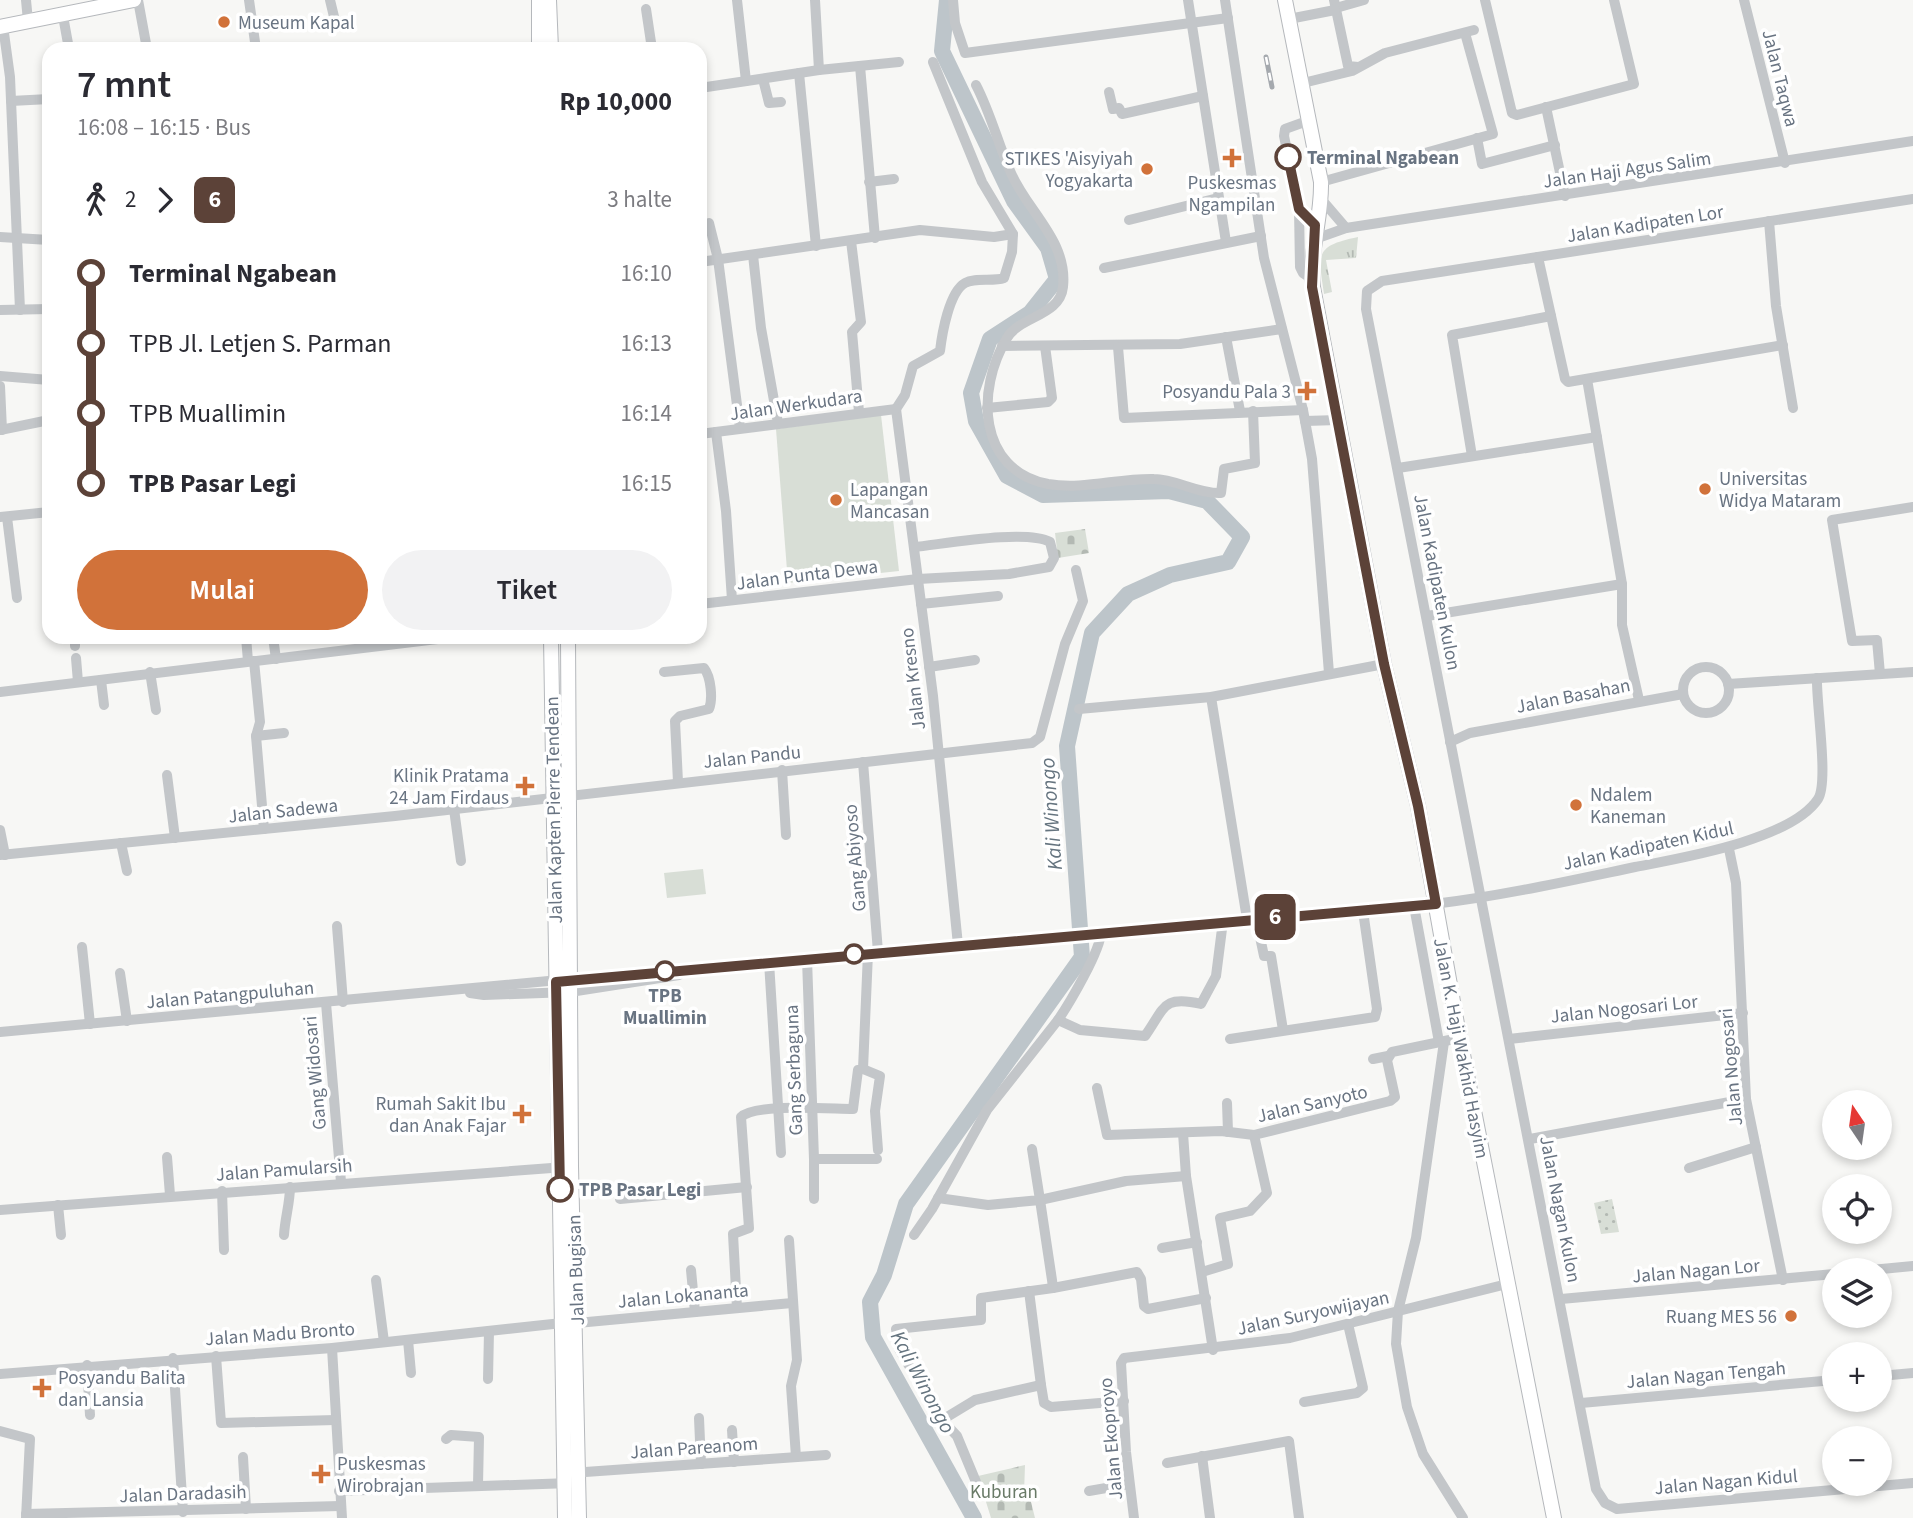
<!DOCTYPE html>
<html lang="id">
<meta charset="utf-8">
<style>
:root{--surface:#fff;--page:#f2f2f3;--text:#2b2b33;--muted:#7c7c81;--accent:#d1723a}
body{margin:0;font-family:"Source Sans 3",sans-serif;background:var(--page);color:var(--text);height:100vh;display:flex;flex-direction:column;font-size:26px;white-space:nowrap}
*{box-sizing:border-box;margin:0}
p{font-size:23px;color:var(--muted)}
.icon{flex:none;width:38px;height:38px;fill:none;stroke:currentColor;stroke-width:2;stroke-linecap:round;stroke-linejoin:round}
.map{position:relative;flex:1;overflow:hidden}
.sheet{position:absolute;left:42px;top:42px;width:665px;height:602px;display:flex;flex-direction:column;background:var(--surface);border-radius:21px;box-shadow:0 4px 10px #0003}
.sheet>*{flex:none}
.badge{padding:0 14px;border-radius:10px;font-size:24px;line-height:46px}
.needle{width:46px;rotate:347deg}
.fabs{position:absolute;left:1822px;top:1090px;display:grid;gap:14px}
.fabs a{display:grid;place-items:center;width:70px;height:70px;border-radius:50%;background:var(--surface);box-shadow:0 4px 10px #0003;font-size:35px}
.map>.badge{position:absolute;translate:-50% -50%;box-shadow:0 0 0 4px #fff}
.legs{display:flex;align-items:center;gap:10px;height:77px;padding:0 35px;font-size:23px}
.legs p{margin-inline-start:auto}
.head{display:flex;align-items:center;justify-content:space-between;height:119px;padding:0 35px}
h1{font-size:38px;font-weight:600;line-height:52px}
.cta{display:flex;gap:14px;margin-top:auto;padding:14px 35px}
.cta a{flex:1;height:80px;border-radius:42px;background:var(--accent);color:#fff;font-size:28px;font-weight:600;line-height:80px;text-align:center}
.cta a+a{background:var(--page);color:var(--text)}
ul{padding:0 35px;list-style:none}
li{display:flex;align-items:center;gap:24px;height:70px;font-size:26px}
li i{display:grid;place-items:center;width:10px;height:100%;margin:0 9px;background:currentColor}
li i::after{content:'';width:18px;height:18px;margin:-9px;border:5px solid;border-radius:50%;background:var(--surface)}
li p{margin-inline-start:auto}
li:first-child i{background:linear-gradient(#0000 50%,currentColor 0)}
li:last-child i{background:linear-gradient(currentColor 50%,#0000 0)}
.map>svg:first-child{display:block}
.grass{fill:url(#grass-tufts)}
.cemetery{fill:url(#cemetery-stones)}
.park{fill:url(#park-dots)}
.garden{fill:#d8ded6}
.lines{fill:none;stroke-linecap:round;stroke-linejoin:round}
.river{stroke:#bdc5ca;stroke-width:16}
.major-casing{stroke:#b5b8bc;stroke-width:16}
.minor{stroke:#c3c6c9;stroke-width:10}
.major{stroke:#fff;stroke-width:14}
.rail-casing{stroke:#a5a9ae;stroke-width:5}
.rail{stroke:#fff;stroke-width:2.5;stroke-dasharray:8;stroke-linecap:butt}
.line-1-casing{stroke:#fff;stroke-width:16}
.line-1{stroke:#5c4238;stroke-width:10}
.poi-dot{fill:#d1723a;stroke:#fff;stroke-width:2.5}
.stop-1-dot{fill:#fff;stroke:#5c4238;stroke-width:3.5}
.labels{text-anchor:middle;stroke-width:7;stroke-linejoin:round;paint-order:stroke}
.poi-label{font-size:19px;fill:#697482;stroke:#fff;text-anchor:start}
.street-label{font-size:19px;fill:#697482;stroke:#fff}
.stop-label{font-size:19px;font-weight:bold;fill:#697482;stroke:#fff;text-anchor:start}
.park-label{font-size:19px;fill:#697a67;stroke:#fff}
.water-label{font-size:21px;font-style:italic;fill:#65747f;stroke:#fff}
</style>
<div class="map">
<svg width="1913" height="1518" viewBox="0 0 1913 1518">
<defs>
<pattern id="grass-tufts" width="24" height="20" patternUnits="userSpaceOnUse" patternTransform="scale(1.75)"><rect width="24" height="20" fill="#d8ded6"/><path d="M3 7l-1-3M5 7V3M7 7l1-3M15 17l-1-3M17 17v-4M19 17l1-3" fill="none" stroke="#b3b9b3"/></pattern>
<pattern id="cemetery-stones" width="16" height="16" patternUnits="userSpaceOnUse" patternTransform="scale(1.75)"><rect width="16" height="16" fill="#d8ded6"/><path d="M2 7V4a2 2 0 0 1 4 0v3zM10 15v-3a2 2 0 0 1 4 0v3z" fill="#b3b9b3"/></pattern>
<pattern id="park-dots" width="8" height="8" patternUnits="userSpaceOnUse" patternTransform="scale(1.75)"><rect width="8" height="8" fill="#d8ded6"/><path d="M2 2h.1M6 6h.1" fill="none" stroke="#b3b9b3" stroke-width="1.8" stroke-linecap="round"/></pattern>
</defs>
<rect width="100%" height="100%" fill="#f7f7f5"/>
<!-- grass -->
<path class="grass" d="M1358 237 1356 258 1326 260 1332 292 1324 294C1318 253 1315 246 1358 237Z"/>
<!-- cemetery -->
<g class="cemetery">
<polygon points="1085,529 1089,553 1058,558 1055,533"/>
<polygon points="1025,1465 1024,1494 1030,1498 1035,1518 991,1518 978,1476"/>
</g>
<!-- park -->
<polygon class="park" points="1612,1199 1619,1232 1601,1234 1594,1203"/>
<!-- garden -->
<g class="garden">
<polygon points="881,415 899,571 788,583 776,429"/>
<polygon points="703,869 706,894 667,898 664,873"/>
</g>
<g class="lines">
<!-- river -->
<polyline class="river" points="947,0 942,51 1014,201 1048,248 1057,279 1030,313 990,339 971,393 976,421 1007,476 1043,495 1169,491 1207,501 1242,537 1228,562 1170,575 1128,594 1092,633 1067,746 1082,957 906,1204 884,1275 870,1302 873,1337 974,1518"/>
<!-- major casing -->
<g class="major-casing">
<g id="major">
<polyline points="539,0 539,49"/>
<polyline points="549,0 551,49"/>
<path d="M1285 0 1321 182C1322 218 1309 251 1313 287L1384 664 1418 806 1457 1024 1554 1518"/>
<polyline points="0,27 134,0"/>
<polyline points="551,637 565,1518"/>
<polyline points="568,637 571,1166 579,1518"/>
</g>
</g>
<!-- minor -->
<g class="minor">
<polyline points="26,0 28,21"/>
<polyline points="138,0 147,49"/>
<polyline points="249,0 256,49"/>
<polyline points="330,0 336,25"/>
<polyline points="737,0 746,81"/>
<polyline points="815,0 819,70"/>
<polyline points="953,0 955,23 965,53 1228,18"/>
<polyline points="1188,0 1226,242"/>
<polyline points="1225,0 1264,258 1303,410 1312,459 1329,673"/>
<polyline points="1334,0 1348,66 1358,67"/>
<polyline points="1485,0 1512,113 1517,115 1634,84 1614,0"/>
<polyline points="1744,0 1785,163"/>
<polyline points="1336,8 1364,0"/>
<polyline points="646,9 652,49"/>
<polyline points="63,16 69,49"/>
<polyline points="1289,19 1335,10"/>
<polyline points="3,26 10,77 20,310"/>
<polyline points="860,66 875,238"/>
<polyline points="799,73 816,246"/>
<polyline points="763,79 769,103 781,102"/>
<polyline points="1303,83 1352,71 1385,53 1474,30"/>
<path d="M976 85C991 114 998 144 1011 173 1028 212 1068 241 1063 287 1060 316 1020 316 1007 338 976 389 977 470 1048 484 1084 490 1118 478 1154 479 1176 479 1198 494 1221 493L1224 469 1255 463 1253 411"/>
<polyline points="700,88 819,70 899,62"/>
<polyline points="1109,92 1113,109 1119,108 1122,114 1203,96"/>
<polyline points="11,101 49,99"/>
<polyline points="1546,107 1565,196"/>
<polyline points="1310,120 1285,129 1284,136 1299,209 1300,267 1303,273 1312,279"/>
<polyline points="1477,138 1482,164 1555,145"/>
<polyline points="869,182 894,179"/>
<polyline points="1321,182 1493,134 1465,33"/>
<polyline points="1913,199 1382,281 1367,291 1366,309 1596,1489 1605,1503 1617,1509 1913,1483"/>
<polyline points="1322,200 1346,228"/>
<polyline points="1129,220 1218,198"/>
<polyline points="1769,221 1776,306 1793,408"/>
<polyline points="709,223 718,259 740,428"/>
<polyline points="0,237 49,240"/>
<polyline points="1315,239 1346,228 1913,141"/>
<polyline points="851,241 861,322 852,332 859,412"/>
<polyline points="753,255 761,328 778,423"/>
<polyline points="1538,257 1565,379 1568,382 1783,345"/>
<polyline points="700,262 920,230 994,237 1013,234"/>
<polyline points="1104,268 1261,236"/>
<polyline points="0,310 49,309"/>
<polyline points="1226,337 1240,411"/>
<polyline points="1002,346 1180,344 1282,329"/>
<polyline points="1118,347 1124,418 1303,410"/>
<polyline points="0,376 49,380"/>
<polyline points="1587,379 1622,584 1622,625 1639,700"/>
<polyline points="0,386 2,430"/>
<polyline points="987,408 1048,402 1052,398 1045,346"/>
<polyline points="896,409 933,696 958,945"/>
<path d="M896 409 905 395 913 366 940 351C942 334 949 292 965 283 975 277 993 282 1004 278L1012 252 1013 234 982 182 933 62"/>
<polyline points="1305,421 1338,420"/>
<polyline points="0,430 49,420"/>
<polyline points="716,432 726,511 732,600"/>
<polyline points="700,434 896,409"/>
<polyline points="1472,456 1452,335 1551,316"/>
<polyline points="1398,468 1597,437"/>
<polyline points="0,517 49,512"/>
<polyline points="7,517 17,598"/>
<path d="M700 604 918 579 1009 574 1049 567 1054 558 1050 542C1026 529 944 544 914 547"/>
<polyline points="921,604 998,596"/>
<polyline points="1427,616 1622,584"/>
<polyline points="75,637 75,646"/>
<polyline points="246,637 248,661"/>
<polyline points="273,637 276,659"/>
<polyline points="76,658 78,682"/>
<polyline points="254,661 260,722 256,736 264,829"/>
<polyline points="929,667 975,660"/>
<circle cx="1706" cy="690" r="23"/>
<polyline points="150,672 156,710"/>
<path d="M664 672 704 668C711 677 713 699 709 709L680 716 675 721 678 782"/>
<polyline points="1880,674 1877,640 1852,641 1832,520 1913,507"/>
<polyline points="101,680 104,705"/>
<polyline points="1728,684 1913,672"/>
<polyline points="0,692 454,637"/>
<polyline points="1211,697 1247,919"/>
<polyline points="1079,709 1211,697 1384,664"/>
<polyline points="256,736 284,733"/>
<polyline points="1450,742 1470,733 1683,694"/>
<polyline points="863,762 878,952"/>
<polyline points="782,770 786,835"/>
<polyline points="167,775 175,838"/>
<polyline points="454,809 461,861"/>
<polyline points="0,830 5,855"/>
<polyline points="121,843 127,871"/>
<polyline points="1729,849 1736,883 1746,1099 1783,1280"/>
<polyline points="0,855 395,816 1032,743 1040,737 1065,644 1083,601 1076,570"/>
<polyline points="1414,906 1439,1042"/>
<polyline points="1256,918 1264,956 1271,956 1283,1030"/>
<polyline points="337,926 343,1002"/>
<path d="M1101 932C1101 950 1069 1004 1058 1020L1080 1030 1145 1036C1165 1008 1162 995 1201 1004L1216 976 1223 921"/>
<polyline points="82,947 90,1024"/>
<polyline points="807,959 814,1159 877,1159"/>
<polyline points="769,962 781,1153"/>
<polyline points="120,973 127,1021"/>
<polyline points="470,993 484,995 570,992 679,975"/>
<polyline points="326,1003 341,1182"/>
<path d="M0 1032 656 971 687 972C848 952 1010 941 1172 926 1259 917 1347 914 1434 904 1501 896 1568 881 1635 867 1681 858 1791 840 1818 799 1829 782 1816 703 1817 678"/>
<polyline points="1230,1039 1375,1017 1377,1009 1363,911"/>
<polyline points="1509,1039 1743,1013"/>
<polyline points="1444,1042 1416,1238 1398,1311 1396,1344 1407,1407 1423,1454 1463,1518"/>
<polyline points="1373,1059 1388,1056"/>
<polyline points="863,1069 880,1076 875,1111 878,1150"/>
<polyline points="1097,1088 1107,1135 1221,1131 1254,1135 1390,1101 1395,1097 1387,1060 1392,1052 1459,1038"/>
<polyline points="1227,1103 1228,1132"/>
<polyline points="1183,1133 1186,1176 1213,1350"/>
<polyline points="1530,1139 1746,1099"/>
<polyline points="167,1157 170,1195"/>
<polyline points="814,1159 814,1199"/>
<polyline points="1689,1168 1756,1147"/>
<polyline points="1186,1176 1126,1181 1040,1200 1052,1280 1053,1288 1137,1272 1141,1279 1144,1306 1148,1309 1206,1298"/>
<polyline points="222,1191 224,1250"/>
<polyline points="938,1198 988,1205 1040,1200 1032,1149"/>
<polyline points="620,1199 747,1187"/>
<polyline points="58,1205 61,1235"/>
<polyline points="0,1210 565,1167"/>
<path d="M284 1235C285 1218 290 1203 290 1187"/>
<polyline points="914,1235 932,1209 987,1110 1058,1020"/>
<polyline points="789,1240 797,1360 791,1386 796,1457"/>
<polyline points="1162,1248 1197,1242"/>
<polyline points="691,1270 695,1312"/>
<polyline points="1871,1270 1913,1266"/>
<polyline points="1202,1272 1228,1264 1220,1218 1250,1211 1267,1193 1254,1135"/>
<polyline points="376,1280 384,1342"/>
<polyline points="1029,1291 1041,1385"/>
<polyline points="1561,1299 1834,1274"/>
<path d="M737 1308 733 1234 749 1228 741 1117C755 1103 831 1109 853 1109L858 1070 863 1069 868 953"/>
<polyline points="577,1323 792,1303"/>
<polyline points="408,1340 411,1373"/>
<polyline points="332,1348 342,1518"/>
<polyline points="216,1356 221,1423 335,1420"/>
<polyline points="173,1358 183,1512"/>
<polyline points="87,1365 90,1415"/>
<polyline points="0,1374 332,1348 562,1323"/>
<polyline points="1880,1376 1913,1373"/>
<polyline points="488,1379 489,1331"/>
<polyline points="1304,1402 1357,1393 1363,1388 1348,1324"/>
<polyline points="1581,1403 1834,1380"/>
<polyline points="699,1418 701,1464"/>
<polyline points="942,1420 975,1400 1041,1385 1044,1403 1051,1407 1124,1401"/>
<polyline points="732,1430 734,1462"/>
<polyline points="0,1431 30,1439 26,1518"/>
<polyline points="446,1439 451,1435 479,1437 478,1485"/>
<polyline points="1202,1456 1210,1518"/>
<polyline points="243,1457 246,1509"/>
<polyline points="1167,1463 1289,1441 1299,1518"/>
<polyline points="571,1473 826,1455"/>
<polyline points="339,1491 570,1483"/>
<polyline points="1089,1491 1129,1484"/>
<polyline points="981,1494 957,1436 941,1419 899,1349 896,1329 981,1320 981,1298 1053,1288"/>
<polyline points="26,1514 340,1506"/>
<polyline points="1134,1518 1126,1452 1121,1363 1124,1358 1290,1338 1507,1284"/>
</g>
<!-- major -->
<use href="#major" class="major"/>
<!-- rail casing -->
<g class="rail-casing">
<polyline id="rail" points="1266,57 1272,87"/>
</g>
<!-- rail -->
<use href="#rail" class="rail"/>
</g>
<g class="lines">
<!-- line-1 casing -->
<g class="line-1-casing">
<polyline id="line-1" points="560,1189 556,982 1436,904 1418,806 1384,664 1312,287 1315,225 1299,209 1288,157"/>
</g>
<!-- line-1 -->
<use href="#line-1" class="line-1"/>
</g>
<!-- markers -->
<g class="poi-dot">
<circle cx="224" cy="22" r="7"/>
<path d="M1228.5 147.5h7v7h7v7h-7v7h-7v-7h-7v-7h7z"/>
<circle cx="1147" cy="169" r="7"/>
<path d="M1303.5 380.5h7v7h7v7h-7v7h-7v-7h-7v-7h7z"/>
<circle cx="1705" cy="489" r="7"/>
<circle cx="836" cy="500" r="7"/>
<path d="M521.5 775.5h7v7h7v7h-7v7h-7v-7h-7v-7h7z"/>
<circle cx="1576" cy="805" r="7"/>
<path d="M518.5 1103.5h7v7h7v7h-7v7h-7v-7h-7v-7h7z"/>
<circle cx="1791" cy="1316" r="7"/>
<path d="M38.5 1377.5h7v7h7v7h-7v7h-7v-7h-7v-7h7z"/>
<path d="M317.5 1463.5h7v7h7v7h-7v7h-7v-7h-7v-7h7z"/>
</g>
<g class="stop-1-dot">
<circle cx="1288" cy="157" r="12"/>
<circle cx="854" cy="954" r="9"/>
<circle cx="665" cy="971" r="9"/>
<circle cx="560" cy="1189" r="12"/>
</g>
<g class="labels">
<!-- poi labels -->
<g class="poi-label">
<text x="238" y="29">Museum Kapal</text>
<text x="1133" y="165" text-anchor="end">STIKES 'Aisyiyah<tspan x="1133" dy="22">Yogyakarta</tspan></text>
<text x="1232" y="189" text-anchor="middle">Puskesmas<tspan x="1232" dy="22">Ngampilan</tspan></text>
<text x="1291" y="398" text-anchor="end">Posyandu Pala 3</text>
<text x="1719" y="485">Universitas<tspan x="1719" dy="22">Widya Mataram</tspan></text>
<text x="850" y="496">Lapangan<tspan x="850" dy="22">Mancasan</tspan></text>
<text x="509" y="782" text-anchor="end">Klinik Pratama<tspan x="509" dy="22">24 Jam Firdaus</tspan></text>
<text x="1590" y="801">Ndalem<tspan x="1590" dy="22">Kaneman</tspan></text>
<text x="506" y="1110" text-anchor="end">Rumah Sakit Ibu<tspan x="506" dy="22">dan Anak Fajar</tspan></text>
<text x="1777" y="1323" text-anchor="end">Ruang MES 56</text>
<text x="58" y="1384">Posyandu Balita<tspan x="58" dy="22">dan Lansia</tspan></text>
<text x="337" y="1470">Puskesmas<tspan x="337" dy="22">Wirobrajan</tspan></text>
</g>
<!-- street labels -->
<g class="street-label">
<text transform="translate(1781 78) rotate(76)" y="7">Jalan Taqwa</text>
<text transform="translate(1627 169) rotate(-8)" y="7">Jalan Haji Agus Salim</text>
<text transform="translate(1645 223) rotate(-9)" y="7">Jalan Kadipaten Lor</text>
<text transform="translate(796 404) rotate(-8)" y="7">Jalan Werkudara</text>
<text transform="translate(807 574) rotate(-7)" y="7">Jalan Punta Dewa</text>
<text transform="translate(1438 582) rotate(79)" y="7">Jalan Kadipaten Kulon</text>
<text transform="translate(912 679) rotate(-97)" y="7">Jalan Kresno</text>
<text transform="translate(1573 695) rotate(-11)" y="7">Jalan Basahan</text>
<text transform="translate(752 756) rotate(-6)" y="7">Jalan Pandu</text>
<text transform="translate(283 810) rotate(-6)" y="7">Jalan Sadewa</text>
<text transform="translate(553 810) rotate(-91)" y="7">Jalan Kapten Pierre Tendean</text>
<text transform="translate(1648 845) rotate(-12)" y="7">Jalan Kadipaten Kidul</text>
<text transform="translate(854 858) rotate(-95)" y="7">Gang Abiyoso</text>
<text transform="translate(230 994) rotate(-5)" y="7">Jalan Patangpuluhan</text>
<text transform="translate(1624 1008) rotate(-6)" y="7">Jalan Nogosari Lor</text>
<text transform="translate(1462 1048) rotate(79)" y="7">Jalan K. Haji Wakhid Hasyim</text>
<text transform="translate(1730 1067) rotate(-95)" y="7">Jalan Nogosari</text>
<text transform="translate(793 1070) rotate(-92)" y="7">Gang Serbaguna</text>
<text transform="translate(314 1073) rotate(-95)" y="7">Gang Widosari</text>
<text transform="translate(1312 1103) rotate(-13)" y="7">Jalan Sanyoto</text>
<text transform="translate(284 1169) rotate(-4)" y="7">Jalan Pamularsih</text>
<text transform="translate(1561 1209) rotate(79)" y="7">Jalan Nagan Kulon</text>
<text transform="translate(575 1270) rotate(-92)" y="7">Jalan Bugisan</text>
<text transform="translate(1696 1270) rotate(-5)" y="7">Jalan Nagan Lor</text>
<text transform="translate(683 1295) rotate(-5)" y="7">Jalan Lokananta</text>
<text transform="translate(1313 1312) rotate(-12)" y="7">Jalan Suryowijayan</text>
<text transform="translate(280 1333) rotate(-4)" y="7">Jalan Madu Bronto</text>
<text transform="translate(1706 1374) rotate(-5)" y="7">Jalan Nagan Tengah</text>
<text transform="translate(1110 1439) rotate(-95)" y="7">Jalan Ekoproyo</text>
<text transform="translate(694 1447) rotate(-4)" y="7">Jalan Pareanom</text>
<text transform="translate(1726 1481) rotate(-5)" y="7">Jalan Nagan Kidul</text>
<text transform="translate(183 1493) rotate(-2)" y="7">Jalan Daradasih</text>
</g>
<!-- stop labels -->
<g class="stop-label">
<text x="1307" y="164">Terminal Ngabean</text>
<text x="665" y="1002" text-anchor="middle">TPB<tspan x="665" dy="22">Muallimin</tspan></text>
<text x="579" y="1196">TPB Pasar Legi</text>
</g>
<!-- park labels -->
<g class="park-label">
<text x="1004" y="1498">Kuburan</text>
</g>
<!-- water labels -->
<g class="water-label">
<text transform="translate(1051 814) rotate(-94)" y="7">Kali Winongo</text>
<text transform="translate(923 1382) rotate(62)" y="7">Kali Winongo</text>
</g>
</g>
</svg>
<div class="fabs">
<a><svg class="needle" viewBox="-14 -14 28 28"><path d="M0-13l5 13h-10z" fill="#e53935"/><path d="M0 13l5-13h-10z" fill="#7c7c81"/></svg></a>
<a><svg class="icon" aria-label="locate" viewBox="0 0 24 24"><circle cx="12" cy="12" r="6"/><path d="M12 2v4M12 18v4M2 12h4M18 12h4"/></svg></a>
<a><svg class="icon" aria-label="layers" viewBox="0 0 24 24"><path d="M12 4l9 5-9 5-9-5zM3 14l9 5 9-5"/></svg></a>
<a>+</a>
<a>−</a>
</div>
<b class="badge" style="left:1275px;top:917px;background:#5c4238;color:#fff">6</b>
<section class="sheet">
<div class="head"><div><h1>7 mnt</h1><p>16:08 – 16:15 · Bus</p></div><b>Rp 10,000</b></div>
<div class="legs"><svg class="icon" aria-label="walk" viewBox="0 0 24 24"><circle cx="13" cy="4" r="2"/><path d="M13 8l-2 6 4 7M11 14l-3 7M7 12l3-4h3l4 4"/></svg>2<svg class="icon" aria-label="forward" viewBox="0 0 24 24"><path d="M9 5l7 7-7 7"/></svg><b class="badge" style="background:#5c4238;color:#fff">6</b><p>3 halte</p></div>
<ul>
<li><i style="color:#5c4238"></i><b>Terminal Ngabean</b><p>16:10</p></li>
<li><i style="color:#5c4238"></i><span>TPB Jl. Letjen S. Parman</span><p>16:13</p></li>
<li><i style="color:#5c4238"></i><span>TPB Muallimin</span><p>16:14</p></li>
<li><i style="color:#5c4238"></i><b>TPB Pasar Legi</b><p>16:15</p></li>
</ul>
<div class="cta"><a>Mulai</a><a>Tiket</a></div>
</section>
</div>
